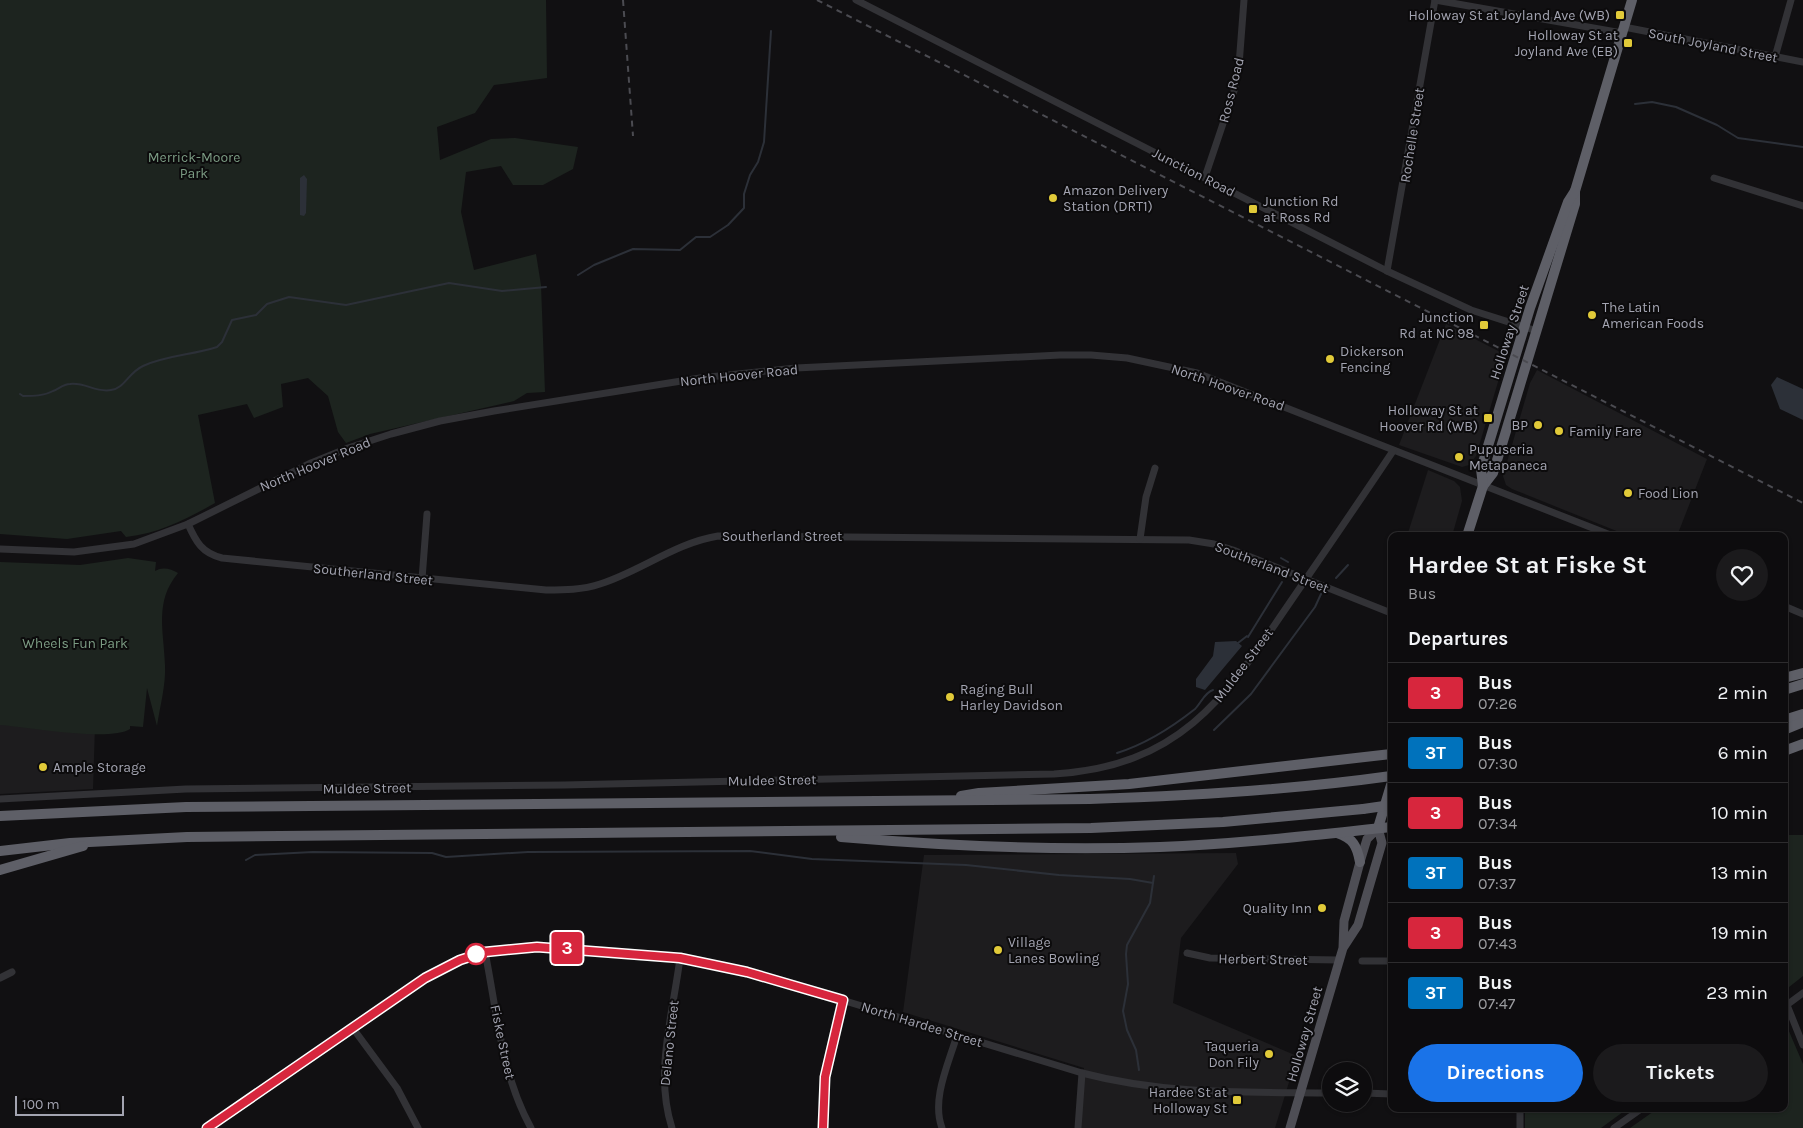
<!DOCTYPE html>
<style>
:root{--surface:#0d0c0e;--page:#1b1a1c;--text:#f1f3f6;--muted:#9a9b9e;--line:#2d2c2e;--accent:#1a73e8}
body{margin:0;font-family:Karla,sans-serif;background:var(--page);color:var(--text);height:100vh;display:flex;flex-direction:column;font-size:19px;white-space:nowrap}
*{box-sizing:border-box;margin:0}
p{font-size:16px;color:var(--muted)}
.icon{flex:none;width:28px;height:28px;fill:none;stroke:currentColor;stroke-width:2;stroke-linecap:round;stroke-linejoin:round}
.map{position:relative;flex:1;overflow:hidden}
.side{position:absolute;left:1388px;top:532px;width:400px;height:580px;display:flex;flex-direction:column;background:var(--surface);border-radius:10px;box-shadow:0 1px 4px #0004,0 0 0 1px var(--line)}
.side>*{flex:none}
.badge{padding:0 10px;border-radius:4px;font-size:18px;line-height:32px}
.buttons{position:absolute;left:1322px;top:1062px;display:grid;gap:10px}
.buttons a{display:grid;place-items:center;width:50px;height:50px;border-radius:50%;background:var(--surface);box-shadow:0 1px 4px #0004,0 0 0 1px var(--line);font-size:25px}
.scale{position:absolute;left:15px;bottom:12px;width:109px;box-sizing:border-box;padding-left:5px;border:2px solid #a3a4b1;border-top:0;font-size:14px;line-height:18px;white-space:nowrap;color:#a3a4b1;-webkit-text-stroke:4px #0c0b0c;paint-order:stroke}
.map>.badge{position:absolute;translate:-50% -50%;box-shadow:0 0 0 2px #fff}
h2{padding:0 20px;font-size:19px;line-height:45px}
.round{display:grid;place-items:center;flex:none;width:52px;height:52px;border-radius:26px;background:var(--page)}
.head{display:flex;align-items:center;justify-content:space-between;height:85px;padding:0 20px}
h1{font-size:24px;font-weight:700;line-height:38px}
.primary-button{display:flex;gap:10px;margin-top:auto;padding:10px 20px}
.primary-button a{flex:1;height:58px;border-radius:30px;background:var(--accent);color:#fff;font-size:20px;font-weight:700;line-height:58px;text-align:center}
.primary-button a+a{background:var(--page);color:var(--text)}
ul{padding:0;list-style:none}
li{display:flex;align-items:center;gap:15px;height:60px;padding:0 20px;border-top:1px solid var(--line)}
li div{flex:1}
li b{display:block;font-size:19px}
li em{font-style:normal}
li .badge{min-width:55px;font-weight:700;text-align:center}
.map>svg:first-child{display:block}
.built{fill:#1d1c1e}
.green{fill:#1d241f}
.water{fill:#2c3038}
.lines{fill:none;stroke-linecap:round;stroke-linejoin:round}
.stream{stroke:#2c3038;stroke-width:2}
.minor{stroke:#323236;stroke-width:7}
.major{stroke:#4e4e55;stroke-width:9}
.highway{stroke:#5e5f67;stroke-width:10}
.rail{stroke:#4b4b51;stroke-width:2;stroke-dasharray:6 5;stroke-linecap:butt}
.highway-bridge{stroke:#5e5f67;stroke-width:10}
.line-casing{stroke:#fff;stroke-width:11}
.line{stroke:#d7263d;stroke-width:8}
.poi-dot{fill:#e1ca39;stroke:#0c0b0c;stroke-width:2}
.stop-dot{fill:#fff;stroke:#d7263d;stroke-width:2.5}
.labels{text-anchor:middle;stroke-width:4;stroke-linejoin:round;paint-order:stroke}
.poi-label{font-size:14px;fill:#a3a4b1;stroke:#0c0b0c;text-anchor:start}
.street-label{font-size:14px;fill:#a3a4b1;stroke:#0c0b0c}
.park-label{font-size:14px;fill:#7b9b83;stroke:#0c0b0c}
</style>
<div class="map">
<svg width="1803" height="1128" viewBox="0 0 1803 1128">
<rect width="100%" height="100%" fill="#111012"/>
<!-- built -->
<g class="built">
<polygon points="1446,324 1506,355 1476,456 1469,465 1462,467 1399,445"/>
<polygon points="1537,370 1707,459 1677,536 1629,536 1512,489 1506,485 1503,476 1530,383"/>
<polygon points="1428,470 1454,481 1460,487 1462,501 1452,536 1407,536"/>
<polygon points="0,721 95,725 93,789 0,794"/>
<polygon points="1236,853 1238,864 1181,938 1173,1003 1297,1056 1275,1128 1081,1128 1084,1068 903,1012 924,855"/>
</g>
<!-- green -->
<g class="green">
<path d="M0 0H546L547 78 494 85 475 113 437 127 440 160 491 139 515 138 578 147 573 169 543 185H513L501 166 466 172 461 212 474 270 536 254 541 285 545 392 527 393 514 401 370 434 346 443 338 432 328 396 308 378 281 384 283 407 254 418 247 404 198 415 215 503C187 519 160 533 126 537L121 531 67 539 0 534Z"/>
<path d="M128 558 156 562 155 571C163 566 171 569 178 573 154 602 164 631 165 665 166 685 160 706 157 726L147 688 143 727 130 726V729C111 742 27 727 0 725V562L80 565Z"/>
<polygon points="1784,835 1803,835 1803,976 1784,991"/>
<polygon points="1785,1022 1803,1064 1803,1128 1630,1128 1657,1109 1784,1109"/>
<polygon points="1525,1109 1627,1109 1601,1128 1525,1128"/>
</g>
<!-- water -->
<g class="water">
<polygon points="304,175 307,179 306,213 304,216 300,215 300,178"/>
<polygon points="1777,377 1803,389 1803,420 1780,409 1771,385"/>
<polygon points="1236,641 1242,646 1205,690 1196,687 1196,679 1213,656 1215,642"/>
</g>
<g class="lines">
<!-- stream -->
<g class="stream">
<polyline points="1635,104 1652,102 1676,107 1717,125 1738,138 1803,147"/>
<polyline points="578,275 594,265 633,249 680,250 696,237 710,237 728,225 744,208 744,194 750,175 758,162 764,142 771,31"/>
<path d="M20 394 23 396C33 396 44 396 53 391 59 389 63 384 70 384 85 382 96 393 111 390 125 388 128 373 143 366 167 355 193 355 217 347L222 342 232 320 256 315 267 304 289 297 346 305 449 283 502 291 546 287"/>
<polyline points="1281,558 1288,562"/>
<polyline points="1336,578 1348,565"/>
<polyline points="1248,637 1282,582"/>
<polyline points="1238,643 1247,636"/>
<polyline points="1214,730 1251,694 1315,607 1321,594"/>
<path d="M1117 753C1146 744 1171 728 1195 709 1201 703 1205 692 1213 690"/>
<polyline points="246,860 255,855 313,852 432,853 446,857 528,852 750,851 812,859 966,865 1059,875 1130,879 1153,883"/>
<polyline points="1139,1070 1136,1050 1127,1030 1123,1011 1128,984 1126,954 1127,945 1150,903 1154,876"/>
</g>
<!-- minor -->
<g class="minor">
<polyline points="856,0 1387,271 1471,310 1537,331"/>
<polyline points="1435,0 1622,33"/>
<polyline points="1624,27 1803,62"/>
<polyline points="1775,57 1791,0"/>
<polyline points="1205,177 1234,91 1239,65 1244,0"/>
<polyline points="1714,178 1803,206"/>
<polyline points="1387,271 1435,0"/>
<path d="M188 524C196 542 202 553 222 558L546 590C564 590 582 590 600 584 641 571 675 543 718 536L1189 540 1214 544 1233 550 1391 613"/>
<polyline points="1140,539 1146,497 1155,468"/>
<polyline points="0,549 74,552 134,544 188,524 311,463 348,448 391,434 440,421 494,411 700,378 796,368 1060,355 1091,355 1127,358 1197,373 1613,536"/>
<polyline points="422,579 427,514"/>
<polyline points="1784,606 1803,614"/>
<path d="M0 799 186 789 564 785 1054 774C1185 766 1228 693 1295 595 1328 547 1361 499 1393 451"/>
<path d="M485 952C497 1011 501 1074 531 1128"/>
<polyline points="1187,953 1210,958 1340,960"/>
<polyline points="1362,961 1391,961"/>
<polyline points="0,978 12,972"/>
<polyline points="1787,1005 1803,1045"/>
<polyline points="1784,1007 1803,993"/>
<polyline points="352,1027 397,1088 418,1128"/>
<polyline points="1364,1093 1391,1094"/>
<polyline points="1520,1109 1520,1128"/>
<path d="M207 1128 352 1027 438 970 485 952 528 946 645 954 706 962 796 986 1082 1073C1166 1095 1245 1092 1331 1093"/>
<path d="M672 1128C654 1073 673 1014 680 958"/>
<polyline points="823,1128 825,1077 843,1000"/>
<path d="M942 1128C931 1099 949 1063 957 1035"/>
<polyline points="1078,1128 1082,1073"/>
<polyline points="1614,1128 1641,1109"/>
</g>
<!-- major -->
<polyline class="major" points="1290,1128 1343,948 1344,921 1360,862 1367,839 1378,828 1382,843 1358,925 1343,948"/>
<!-- highway -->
<g class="highway">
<polyline points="1483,486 1493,473 1503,441 1575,204 1575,191 1632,0"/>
<polyline points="1467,536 1483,486 1481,469 1530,308 1568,202 1575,191"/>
<polyline points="1784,678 1803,673"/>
<polyline points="1784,690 1803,684"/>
<polyline points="1784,720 1803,714"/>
<polyline points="1784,730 1803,722"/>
<polyline points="1784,751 1803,744"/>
<polyline points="961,796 979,793 1129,784 1391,754"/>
<path d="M0 816 186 807 1090 799C1191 796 1291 790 1391 776"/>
<polyline points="1378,828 1391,785"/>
<path d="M1337 833C1353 838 1357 846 1360 862"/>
<path d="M841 837C947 846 1055 851 1160 847 1238 844 1314 835 1391 827"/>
<polyline points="0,851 70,843 187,837 1091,828 1223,822 1363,809"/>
<polyline points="0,870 83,846"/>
</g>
<!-- rail -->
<g class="rail">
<polyline points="623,0 633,136"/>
<polyline points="817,0 1803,503"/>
</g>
<!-- highway-bridge -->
<polyline class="highway-bridge" points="1363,809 1391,805"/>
</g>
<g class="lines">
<!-- line casing -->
<g class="line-casing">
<polyline id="line" points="207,1128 425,978 460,960 485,952 537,947 680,958 747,972 843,1000 825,1077 823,1128"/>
</g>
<!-- line -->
<use href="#line" class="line"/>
</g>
<!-- markers -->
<g class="poi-dot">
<rect x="1615" y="10" width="10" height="10" rx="2.5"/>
<rect x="1623" y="38" width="10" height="10" rx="2.5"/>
<circle cx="1053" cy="198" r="5"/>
<rect x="1248" y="204" width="10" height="10" rx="2.5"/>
<circle cx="1592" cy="315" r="5"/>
<rect x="1479" y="320" width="10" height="10" rx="2.5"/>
<circle cx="1330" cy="359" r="5"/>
<rect x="1483" y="413" width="10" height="10" rx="2.5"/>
<circle cx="1538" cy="425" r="5"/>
<circle cx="1559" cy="431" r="5"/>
<circle cx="1459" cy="457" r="5"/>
<circle cx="1628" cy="493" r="5"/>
<circle cx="950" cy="697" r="5"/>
<circle cx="43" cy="767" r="5"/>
<circle cx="1322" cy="908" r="5"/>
<circle cx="998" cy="950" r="5"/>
<circle cx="1269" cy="1054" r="5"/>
<rect x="1232" y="1095" width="10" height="10" rx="2.5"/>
</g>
<circle class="stop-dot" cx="476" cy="954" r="10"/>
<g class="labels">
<!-- poi labels -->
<g class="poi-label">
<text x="1610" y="20" text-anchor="end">Holloway St at Joyland Ave (WB)</text>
<text x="1618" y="40" text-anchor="end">Holloway St at<tspan x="1618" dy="16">Joyland Ave (EB)</tspan></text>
<text x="1063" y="195">Amazon Delivery<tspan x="1063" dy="16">Station (DRT1)</tspan></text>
<text x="1263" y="206">Junction Rd<tspan x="1263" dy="16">at Ross Rd</tspan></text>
<text x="1602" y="312">The Latin<tspan x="1602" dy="16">American Foods</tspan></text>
<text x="1474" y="322" text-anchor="end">Junction<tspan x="1474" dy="16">Rd at NC 98</tspan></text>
<text x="1340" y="356">Dickerson<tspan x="1340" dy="16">Fencing</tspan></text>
<text x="1478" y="415" text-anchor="end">Holloway St at<tspan x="1478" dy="16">Hoover Rd (WB)</tspan></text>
<text x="1528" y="430" text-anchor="end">BP</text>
<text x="1569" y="436">Family Fare</text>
<text x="1469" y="454">Pupuseria<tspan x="1469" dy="16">Metapaneca</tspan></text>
<text x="1638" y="498">Food Lion</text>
<text x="960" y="694">Raging Bull<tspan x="960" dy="16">Harley Davidson</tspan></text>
<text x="53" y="772">Ample Storage</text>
<text x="1312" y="913" text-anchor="end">Quality Inn</text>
<text x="1008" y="947">Village<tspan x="1008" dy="16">Lanes Bowling</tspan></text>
<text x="1259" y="1051" text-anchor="end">Taqueria<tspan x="1259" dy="16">Don Fily</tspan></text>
<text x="1227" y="1097" text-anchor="end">Hardee St at<tspan x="1227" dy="16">Holloway St</tspan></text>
</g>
<!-- street labels -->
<g class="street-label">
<text transform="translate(1713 45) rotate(11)" y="5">South Joyland Street</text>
<text transform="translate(1231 90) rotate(-76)" y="5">Ross Road</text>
<text transform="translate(1412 135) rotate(-81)" y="5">Rochelle Street</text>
<text transform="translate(1194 172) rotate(27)" y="5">Junction Road</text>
<text transform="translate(1509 332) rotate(-72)" y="5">Holloway Street</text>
<text transform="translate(739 375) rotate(-6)" y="5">North Hoover Road</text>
<text transform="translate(1228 387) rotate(19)" y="5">North Hoover Road</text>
<text transform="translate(315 464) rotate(-23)" y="5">North Hoover Road</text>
<text x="782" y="541">Southerland Street</text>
<text transform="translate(1272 567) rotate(21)" y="5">Southerland Street</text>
<text transform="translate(373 574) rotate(6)" y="5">Southerland Street</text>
<text transform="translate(1243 665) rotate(-53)" y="5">Muldee Street</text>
<text transform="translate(772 780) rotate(-1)" y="5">Muldee Street</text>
<text transform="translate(367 788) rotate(-1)" y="5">Muldee Street</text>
<text transform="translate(1263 959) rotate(1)" y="5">Herbert Street</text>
<text transform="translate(922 1024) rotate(17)" y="5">North Hardee Street</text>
<text transform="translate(1304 1034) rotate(-74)" y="5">Holloway Street</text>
<text transform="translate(503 1042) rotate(78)" y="5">Fiske Street</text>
<text transform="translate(669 1043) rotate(-84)" y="5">Delano Street</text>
</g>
<!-- park labels -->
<g class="park-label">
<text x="194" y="162">Merrick-Moore<tspan x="194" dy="16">Park</tspan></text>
<text x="75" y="648">Wheels Fun Park</text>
</g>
</g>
</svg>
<div class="buttons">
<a><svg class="icon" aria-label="layers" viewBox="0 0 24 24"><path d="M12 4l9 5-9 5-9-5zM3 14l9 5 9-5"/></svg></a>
</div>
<div class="scale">100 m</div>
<b class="badge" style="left:567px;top:948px;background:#d7263d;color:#fff">3</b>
<section class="side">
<div class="head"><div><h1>Hardee St at Fiske St</h1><p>Bus</p></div><a class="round"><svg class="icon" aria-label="heart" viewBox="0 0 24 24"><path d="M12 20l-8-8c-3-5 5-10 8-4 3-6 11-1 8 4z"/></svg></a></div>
<h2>Departures</h2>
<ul>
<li><span class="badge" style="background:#d7263d;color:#fff">3</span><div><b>Bus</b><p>07:26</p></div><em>2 min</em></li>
<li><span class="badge" style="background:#0072bc;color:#fff">3T</span><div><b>Bus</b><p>07:30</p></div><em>6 min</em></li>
<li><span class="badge" style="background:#d7263d;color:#fff">3</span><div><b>Bus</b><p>07:34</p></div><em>10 min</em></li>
<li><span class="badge" style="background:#0072bc;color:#fff">3T</span><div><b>Bus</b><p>07:37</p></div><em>13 min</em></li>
<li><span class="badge" style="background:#d7263d;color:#fff">3</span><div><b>Bus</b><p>07:43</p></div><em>19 min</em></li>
<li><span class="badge" style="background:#0072bc;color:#fff">3T</span><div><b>Bus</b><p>07:47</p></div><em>23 min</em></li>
</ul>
<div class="primary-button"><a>Directions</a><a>Tickets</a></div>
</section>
</div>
